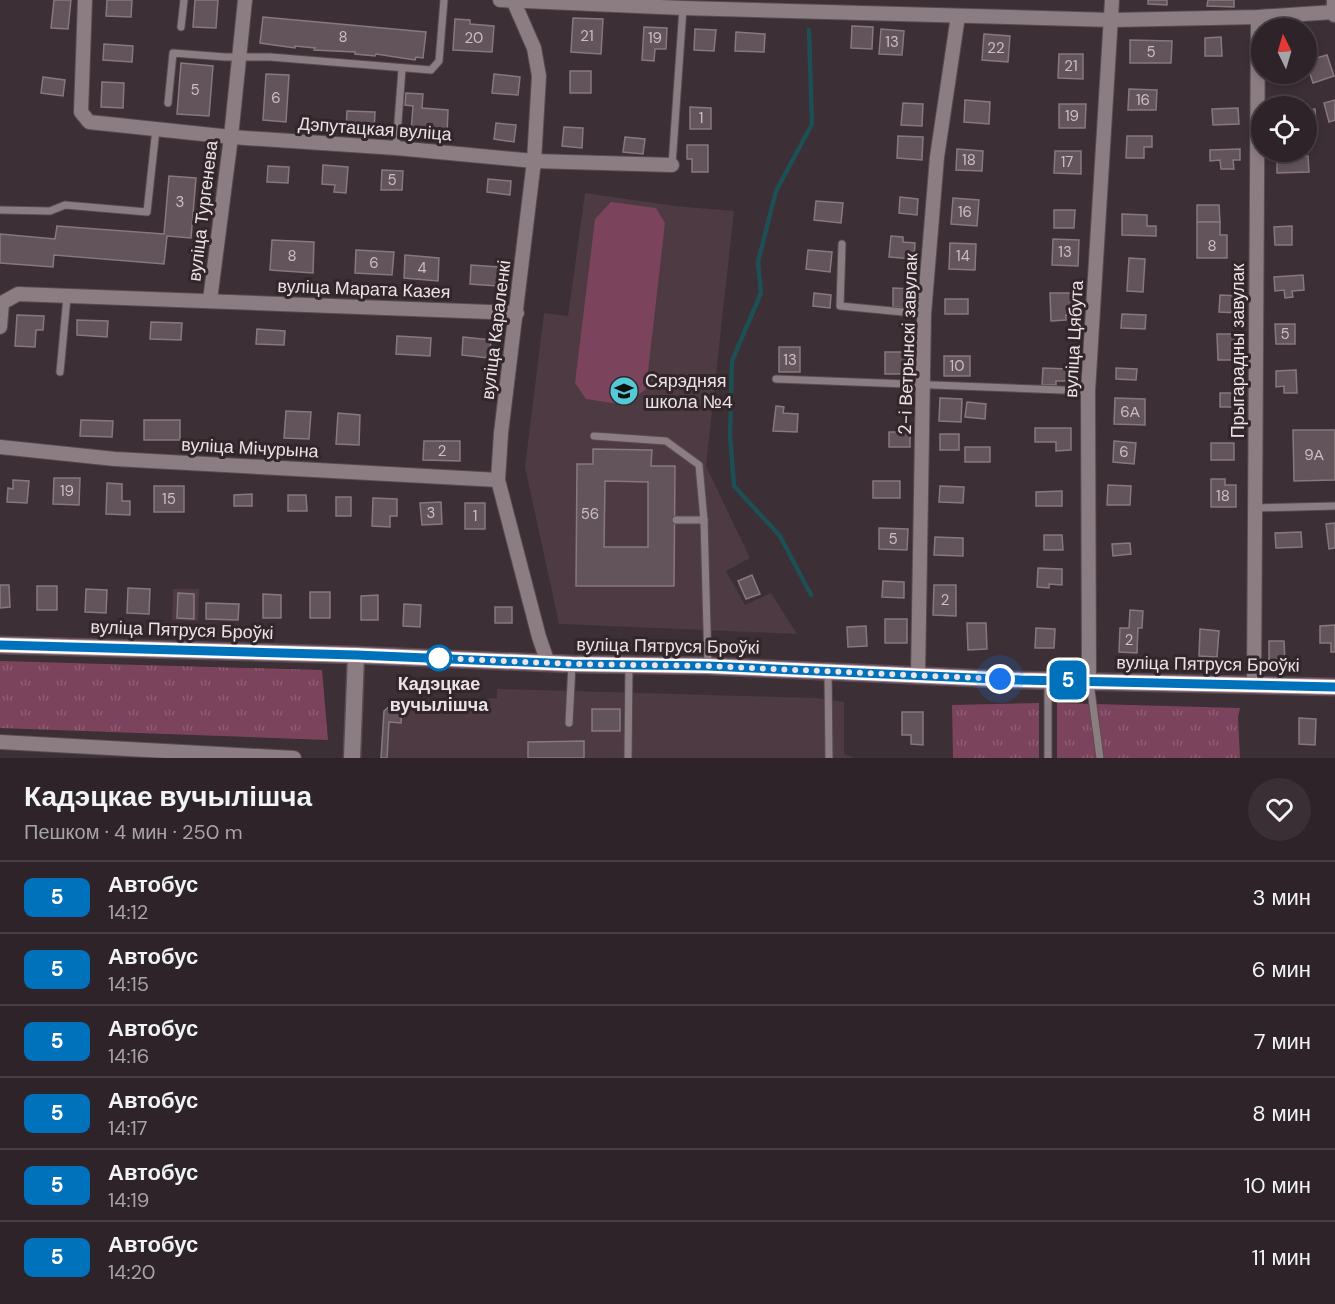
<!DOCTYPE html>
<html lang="ru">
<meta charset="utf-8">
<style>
:root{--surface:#2d2328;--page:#392f34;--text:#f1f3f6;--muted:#a7a4a8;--line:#484045}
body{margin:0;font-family:"DM Sans",sans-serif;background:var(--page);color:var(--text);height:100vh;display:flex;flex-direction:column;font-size:22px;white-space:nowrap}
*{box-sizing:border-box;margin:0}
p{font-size:20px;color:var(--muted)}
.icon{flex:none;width:33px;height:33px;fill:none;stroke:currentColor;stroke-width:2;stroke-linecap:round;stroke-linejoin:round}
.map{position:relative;height:758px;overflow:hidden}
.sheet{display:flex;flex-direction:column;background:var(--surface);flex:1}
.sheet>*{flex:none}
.badge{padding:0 12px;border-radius:9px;font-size:21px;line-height:39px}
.needle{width:39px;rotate:355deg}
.controls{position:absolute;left:1251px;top:18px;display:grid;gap:12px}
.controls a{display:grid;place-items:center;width:66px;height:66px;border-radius:50%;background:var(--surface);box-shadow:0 3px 9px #0003,0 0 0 2px var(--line);font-size:30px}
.you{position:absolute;width:30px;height:30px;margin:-15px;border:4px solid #fff;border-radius:50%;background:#1a73e8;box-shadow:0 0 0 9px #1a73e833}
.map>.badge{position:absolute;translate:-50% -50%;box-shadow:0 0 0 3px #fff}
.round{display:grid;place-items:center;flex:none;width:63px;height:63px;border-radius:32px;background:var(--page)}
.headline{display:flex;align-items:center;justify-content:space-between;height:102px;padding:0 24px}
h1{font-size:28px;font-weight:700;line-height:45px}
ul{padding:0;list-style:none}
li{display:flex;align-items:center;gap:18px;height:72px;padding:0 24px;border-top:2px solid var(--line)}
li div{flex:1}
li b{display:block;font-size:22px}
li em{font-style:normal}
li .badge{min-width:66px;font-weight:700;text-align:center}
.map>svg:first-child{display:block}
.built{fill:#4d3a42}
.grass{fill:url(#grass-tufts)}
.pitch{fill:#7c435d}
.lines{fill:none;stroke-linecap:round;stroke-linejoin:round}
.stream{stroke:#1d4f54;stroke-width:4.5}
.building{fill:#62545a;stroke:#87787e;stroke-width:1.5;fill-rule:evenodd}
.service-casing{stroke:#574c51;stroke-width:9}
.minor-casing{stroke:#574c51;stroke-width:16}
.tertiary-casing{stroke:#574c51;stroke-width:19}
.secondary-casing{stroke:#574c51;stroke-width:19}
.service{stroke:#8c7d83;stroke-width:7}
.minor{stroke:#8c7d83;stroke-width:14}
.tertiary{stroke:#8c7d83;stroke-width:16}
.secondary{stroke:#a47d8e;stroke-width:16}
.line-casing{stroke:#fff;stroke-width:14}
.line{stroke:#0072bc;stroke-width:9}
.walk{stroke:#ebe2e6;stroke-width:6;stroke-dasharray:0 10.8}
.stop-dot{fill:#fff;stroke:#0072bc;stroke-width:3}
.labels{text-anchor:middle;stroke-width:6;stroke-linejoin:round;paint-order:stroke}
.number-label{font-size:15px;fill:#c9bec3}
.street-label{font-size:18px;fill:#ebe2e6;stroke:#32262b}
.poi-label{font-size:18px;fill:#ebe2e6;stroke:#32262b;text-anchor:start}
.stop-label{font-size:18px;font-weight:bold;fill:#ebe2e6;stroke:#32262b}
</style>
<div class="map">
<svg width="1335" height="758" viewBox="0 0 1335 758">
<defs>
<pattern id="grass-tufts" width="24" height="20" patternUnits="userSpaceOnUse" patternTransform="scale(1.5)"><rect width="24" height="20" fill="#7c435d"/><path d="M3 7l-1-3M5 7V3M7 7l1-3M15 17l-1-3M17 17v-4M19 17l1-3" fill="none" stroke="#8f5e74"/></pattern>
</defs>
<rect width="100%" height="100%" fill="#3c2f35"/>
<!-- built -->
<g class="built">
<polygon points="585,193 675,206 734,211 706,466 750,558 726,571 745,605 771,593 797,634 559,624 525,467 544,313 568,316"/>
<polygon points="173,589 199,589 198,621 172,620"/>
<polygon points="497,689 816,698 844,702 844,754 855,758 381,758 384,711 393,703 497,698"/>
</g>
<!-- grass -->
<g class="grass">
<polygon points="0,661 322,670 328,740 0,728"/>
<polygon points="1039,703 1039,758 953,758 952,705"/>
<polygon points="1057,703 1240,708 1238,717 1240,758 1057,758"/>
</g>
<!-- pitch -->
<polygon class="pitch" points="611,202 656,208 665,223 646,389 625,405 586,399 575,383 595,219"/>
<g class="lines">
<!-- stream -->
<polyline class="stream" points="809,30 812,124 776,191 758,262 761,293 732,361 730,435 734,486 780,536 811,595"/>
</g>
<!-- building -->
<g class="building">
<polygon points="54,0 71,0 68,29 51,28"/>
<polygon points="107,0 132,0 131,17 106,16"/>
<polygon points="195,0 218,0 216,28 193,27"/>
<polygon points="1148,0 1167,0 1167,5 1148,4"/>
<polygon points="1208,0 1234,0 1234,7 1207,6"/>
<polygon points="263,17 426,32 423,58 416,57 415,60 376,54 375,56 355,54 355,52 314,50 315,48 295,46 295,48 260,43"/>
<polygon points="573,18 603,19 601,54 571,52"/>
<polygon points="455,19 470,20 470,24 494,26 492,52 453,50"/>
<polygon points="852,26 873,27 872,49 851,48"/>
<polygon points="644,27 667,28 666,49 655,49 654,61 642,60"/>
<polygon points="695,29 716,30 714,51 694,50"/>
<polygon points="881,29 904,31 902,55 879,54"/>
<polygon points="736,32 765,34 764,52 735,51"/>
<polygon points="984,34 1010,36 1008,62 982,60"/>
<polygon points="1221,37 1222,56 1205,56 1205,38"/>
<polygon points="1130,40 1172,41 1171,63 1130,63"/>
<polygon points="104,44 133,46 132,62 103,60"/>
<polygon points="1059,54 1083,54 1083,79 1058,78"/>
<polygon points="1327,55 1334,76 1313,83 1306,61"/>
<polygon points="181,63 213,66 209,116 177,114"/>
<rect x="570" y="71" width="21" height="22"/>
<polygon points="266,74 289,75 286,122 263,120"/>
<polygon points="494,74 520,77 518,95 492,93"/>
<polygon points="43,77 65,80 63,96 41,93"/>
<polygon points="102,82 124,83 123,108 101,107"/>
<polygon points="1129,89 1157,90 1156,110 1128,110"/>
<polygon points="406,93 423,94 422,108 448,110 447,135 411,132 413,106 405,105"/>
<polygon points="965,100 990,102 989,124 964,122"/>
<polygon points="1335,100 1335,120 1329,122 1324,103"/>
<polygon points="903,103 923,104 922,126 901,125"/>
<polygon points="1059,104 1086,104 1085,128 1059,128"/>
<polygon points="690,107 711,108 711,129 690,129"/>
<polygon points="1238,108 1239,124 1213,125 1212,109"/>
<polygon points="1315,109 1316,124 1306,125 1306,110"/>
<polygon points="347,111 375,112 374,131 346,130"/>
<polygon points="496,123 516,125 514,142 494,139"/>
<polygon points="564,127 583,128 582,148 562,146"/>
<polygon points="898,136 923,137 922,160 897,158"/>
<polygon points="1127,136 1152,136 1152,147 1144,147 1144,158 1126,158"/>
<polygon points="625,137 645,139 643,154 623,152"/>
<polygon points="687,145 708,145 708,172 692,172 692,159 687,159"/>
<polygon points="957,149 983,151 982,171 956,170"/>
<polygon points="1240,149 1240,160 1233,160 1234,169 1221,169 1220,160 1210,161 1210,150"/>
<polygon points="1055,151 1081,151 1081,174 1054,173"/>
<polygon points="1308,156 1309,172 1277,173 1277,158"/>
<polygon points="323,165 348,167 346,193 334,192 335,185 322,184"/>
<polygon points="268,166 289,167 288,183 267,182"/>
<polygon points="382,170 403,171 402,190 381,190"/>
<polygon points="169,176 196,178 191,238 167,236 164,264 54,255 53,267 0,263 0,234 55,239 57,226 164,234"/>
<polygon points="488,179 511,181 510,195 487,192"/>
<polygon points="900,197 918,199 917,215 899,213"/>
<polygon points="953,198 979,200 977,226 951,224"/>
<polygon points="816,201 843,203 841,223 814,220"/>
<polygon points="1197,205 1219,205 1220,222 1197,222"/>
<polygon points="1054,210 1075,210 1074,228 1054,228"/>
<polygon points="1122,214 1147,215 1147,226 1156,226 1156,236 1122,235"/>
<polygon points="1197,222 1220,222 1220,235 1227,235 1227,258 1197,258"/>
<polygon points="1292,226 1292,245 1275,245 1274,227"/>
<polygon points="891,236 903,237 903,242 915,243 914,259 889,257"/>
<polygon points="1053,239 1079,240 1078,266 1052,265"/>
<polygon points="272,240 314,242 313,273 270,270"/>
<polygon points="950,243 976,244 975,270 949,269"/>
<polygon points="356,250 394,252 392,275 355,273"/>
<polygon points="808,250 832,252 830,272 806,269"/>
<polygon points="405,255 439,258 438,281 404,278"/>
<polygon points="1129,258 1145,259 1143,292 1127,291"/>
<polygon points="471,265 499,267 497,286 470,284"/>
<polygon points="1303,275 1304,290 1292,291 1293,297 1285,298 1284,290 1275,291 1274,277"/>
<polygon points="893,288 914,289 914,303 906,303 906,308 893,307"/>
<polygon points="814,293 831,295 830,308 813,306"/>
<polygon points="1050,293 1075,293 1075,315 1066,315 1066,320 1051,321"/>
<polygon points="1220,295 1241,296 1240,313 1219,312"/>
<rect x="945" y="299" width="23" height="15"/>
<polygon points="1122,314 1146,315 1145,329 1121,328"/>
<polygon points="17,315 44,316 43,330 36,330 35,347 15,346"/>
<polygon points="77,320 108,321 107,337 77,335"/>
<polygon points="151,322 182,323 181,340 150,339"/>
<polygon points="1275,324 1295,324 1295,344 1276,344"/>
<polygon points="257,329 285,331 284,345 256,344"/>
<polygon points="1217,334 1240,334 1240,360 1218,360"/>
<polygon points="397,336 431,338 430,356 396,354"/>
<polygon points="463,337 491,340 489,358 462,355"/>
<rect x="779" y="347" width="21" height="25"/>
<rect x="885" y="352" width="26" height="22"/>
<rect x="944" y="356" width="26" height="20"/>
<polygon points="1043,368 1069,369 1069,381 1056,381 1056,385 1042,385"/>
<polygon points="1116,368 1137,369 1136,380 1116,379"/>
<polygon points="1296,370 1297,393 1284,393 1284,386 1276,387 1276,371"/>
<rect x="1220" y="393" width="18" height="14"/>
<polygon points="940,398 962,399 961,422 939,421"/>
<polygon points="1115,398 1145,399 1145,425 1114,424"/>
<polygon points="967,402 986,404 985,419 965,417"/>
<polygon points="776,406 784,407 783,413 798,414 797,432 773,431"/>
<polygon points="286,411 311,412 309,439 284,438"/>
<polygon points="338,413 360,415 359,445 336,444"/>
<polygon points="81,420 113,421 112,437 80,436"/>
<rect x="144" y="420" width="36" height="20"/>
<polygon points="1035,428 1071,428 1071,450 1056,451 1056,442 1035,442"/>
<polygon points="1293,430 1335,430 1335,480 1294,481"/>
<rect x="889" y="432" width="21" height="15"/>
<rect x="940" y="434" width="19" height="16"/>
<polygon points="424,441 460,441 460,461 423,460"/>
<polygon points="1114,441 1136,443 1134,464 1113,462"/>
<rect x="1211" y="443" width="23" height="17"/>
<rect x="965" y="447" width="25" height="15"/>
<path d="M593 449 652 450 651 466H675L674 586H576L577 464H593ZM605 481 648 482V547H604Z"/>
<polygon points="54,478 80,478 79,505 53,504"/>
<polygon points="1211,479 1225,479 1225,485 1236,485 1236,507 1211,507"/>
<polygon points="13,480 29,481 27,503 7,502 8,488 13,489"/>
<rect x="873" y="481" width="27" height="17"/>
<polygon points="107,483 122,484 122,501 130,501 130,515 106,514"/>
<polygon points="1108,485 1131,486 1130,505 1107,505"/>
<rect x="154" y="486" width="30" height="26"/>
<polygon points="940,486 964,487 963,503 939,502"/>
<polygon points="1062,491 1062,506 1036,506 1036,492"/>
<polygon points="252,494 252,506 234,506 234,495"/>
<polygon points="288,495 306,495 307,511 288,511"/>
<rect x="336" y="497" width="15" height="19"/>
<polygon points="373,498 397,499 397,516 390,516 390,527 372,526"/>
<polygon points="441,502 442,524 422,525 420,503"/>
<rect x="465" y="503" width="20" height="26"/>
<polygon points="1335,523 1335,548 1329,549 1326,524"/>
<polygon points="879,528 908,529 907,550 879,549"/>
<polygon points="1301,532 1302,547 1276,548 1275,533"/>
<polygon points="1044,535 1062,535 1063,550 1044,550"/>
<polygon points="935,537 963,538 963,556 934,555"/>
<polygon points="1130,543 1131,554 1113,556 1112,544"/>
<polygon points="1038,568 1062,569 1062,585 1049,584 1049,588 1037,587"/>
<polygon points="752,575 760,594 746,599 738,581"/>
<polygon points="883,581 904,582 904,598 882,597"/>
<polygon points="0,585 9,585 10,607 0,608"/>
<polygon points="934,585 956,585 956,616 933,615"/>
<rect x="37" y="586" width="20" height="24"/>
<polygon points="128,588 150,589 149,614 127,613"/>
<polygon points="86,589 107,590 106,613 85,612"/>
<rect x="310" y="592" width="20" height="26"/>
<polygon points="178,593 194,594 194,619 177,618"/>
<polygon points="263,594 281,595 281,618 263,618"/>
<polygon points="378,595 378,620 361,620 361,596"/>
<polygon points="206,603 239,604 238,620 206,619"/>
<polygon points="404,604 421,605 420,627 403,626"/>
<rect x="495" y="607" width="17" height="16"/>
<polygon points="1130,610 1143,611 1142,628 1138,628 1137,653 1119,652 1120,628 1129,628"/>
<rect x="885" y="619" width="22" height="24"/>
<polygon points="967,623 986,623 987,649 968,650"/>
<polygon points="1335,625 1335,652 1331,652 1331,643 1320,643 1320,626"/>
<polygon points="866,626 867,646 848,647 847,627"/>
<polygon points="1036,628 1055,629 1054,648 1035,648"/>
<polygon points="1200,629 1219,631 1217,657 1199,656"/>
<polygon points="1269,641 1284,641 1285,661 1269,661"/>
<polygon points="393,703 402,703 401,723 389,722 387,758 381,758 384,711"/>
<rect x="592" y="709" width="28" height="22"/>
<polygon points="902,712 923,712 923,745 911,744 911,735 902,735"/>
<polygon points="1299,718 1316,719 1315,745 1299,744"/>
<polygon points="584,741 584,758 528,758 528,742"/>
</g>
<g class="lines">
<!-- service casing -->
<g class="service-casing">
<g id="service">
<polyline points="181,27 184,0"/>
<polyline points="168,103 173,53 225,57 270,57 431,70 439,61 444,0"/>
<polyline points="396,148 402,69"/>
<polyline points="672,165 683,8"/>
<polyline points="0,210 50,211 65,205 147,212 156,129"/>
<polyline points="842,244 840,306 924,314"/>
<polyline points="60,372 67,297"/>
<polyline points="776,379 1088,391"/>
<polyline points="594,436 666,441 699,465 704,520 708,665"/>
<polyline points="1255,508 1335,506"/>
<polyline points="676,520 704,520"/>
<polyline points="828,671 829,758"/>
<polyline points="1048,682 1048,758"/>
<polyline points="1090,683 1100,758"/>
<polyline points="569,723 572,664"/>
<polyline points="628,758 629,664"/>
</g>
</g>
<!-- minor casing -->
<g class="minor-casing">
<g id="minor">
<polyline points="85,0 81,112 89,122 231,137 396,148 534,161 672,165"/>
<polyline points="500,0 683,8 1112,20 1258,17 1334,12"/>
<polyline points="513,0 534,48 539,76 534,161 501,433 498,480 539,637 548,663"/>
<polyline points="210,300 231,137 245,0"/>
<polyline points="0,327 2,303 18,294 517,313"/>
<polyline points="0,447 115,459 498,480"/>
<polyline points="918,675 924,314 937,157 958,16"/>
<polyline points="1089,681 1088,391 1112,0"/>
<polyline points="1254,685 1258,17"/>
<polyline points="0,742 294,758"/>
</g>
</g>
<!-- tertiary casing -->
<g class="tertiary-casing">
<g id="tertiary">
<polyline points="1335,0 1335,14"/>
<polyline points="352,758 356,655"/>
</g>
</g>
<!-- secondary casing -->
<g class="secondary-casing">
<polyline id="secondary" points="0,645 356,655 572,664 708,666 1020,680 1335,687"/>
</g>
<!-- service -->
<use href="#service" class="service"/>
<!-- minor -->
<use href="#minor" class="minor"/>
<!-- tertiary -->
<use href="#tertiary" class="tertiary"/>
<!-- secondary -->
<use href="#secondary" class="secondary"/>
</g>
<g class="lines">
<!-- line casing -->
<g class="line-casing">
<polyline id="line" points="0,645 356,655 572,664 708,666 1020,680 1335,687"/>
</g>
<!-- line -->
<use href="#line" class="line"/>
<!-- walk -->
<polyline class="walk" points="439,658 572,664 708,666 1000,679"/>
</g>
<!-- icons -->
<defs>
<g id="school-disc" transform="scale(1.5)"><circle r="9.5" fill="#52cbd7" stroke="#32262b"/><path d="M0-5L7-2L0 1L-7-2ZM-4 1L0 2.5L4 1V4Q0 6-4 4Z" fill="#111"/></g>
</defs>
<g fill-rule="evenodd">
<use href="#school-disc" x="624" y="391"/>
</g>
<!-- markers -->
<circle class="stop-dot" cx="439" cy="658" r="12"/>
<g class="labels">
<!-- number labels -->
<g class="number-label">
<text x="587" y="41">21</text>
<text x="343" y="42">8</text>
<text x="474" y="43">20</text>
<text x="655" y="43">19</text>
<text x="892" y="47">13</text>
<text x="996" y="53">22</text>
<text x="1151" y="57">5</text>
<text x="1071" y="71">21</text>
<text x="195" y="95">5</text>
<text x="276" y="103">6</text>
<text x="1143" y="105">16</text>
<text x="1072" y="121">19</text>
<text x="701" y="123">1</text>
<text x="969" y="165">18</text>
<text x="1067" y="167">17</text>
<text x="392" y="185">5</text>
<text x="180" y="207">3</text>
<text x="965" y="217">16</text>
<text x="1212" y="251">8</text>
<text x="1065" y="257">13</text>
<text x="292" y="261">8</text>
<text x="963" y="261">14</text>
<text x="374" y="268">6</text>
<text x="422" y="273">4</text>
<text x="1285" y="339">5</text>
<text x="790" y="365">13</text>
<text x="957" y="371">10</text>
<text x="1130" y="417">6А</text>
<text x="442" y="456">2</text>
<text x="1124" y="457">6</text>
<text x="1314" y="460">9А</text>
<text x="67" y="496">19</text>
<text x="1223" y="501">18</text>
<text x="169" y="504">15</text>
<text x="431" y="518">3</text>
<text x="590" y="519">56</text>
<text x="475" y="521">1</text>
<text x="893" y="544">5</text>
<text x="945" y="605">2</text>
<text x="1129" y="645">2</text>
</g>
<!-- street labels -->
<g class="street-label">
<text transform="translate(375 129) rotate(4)" y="6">Дэпутацкая вуліца</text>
<text transform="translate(203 211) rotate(-83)" y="6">вуліца Тургенева</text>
<text transform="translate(364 289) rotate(2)" y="6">вуліца Марата Казея</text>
<text transform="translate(496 330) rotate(-83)" y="6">вуліца Караленкі</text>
<text transform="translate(1074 339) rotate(-87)" y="6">вуліца Цябута</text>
<text transform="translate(908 344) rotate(-88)" y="6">2-і Ветрынскі завулак</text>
<text transform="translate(1238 351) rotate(-90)" y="6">Прыгарадны завулак</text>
<text transform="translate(250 448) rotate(3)" y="6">вуліца Мічурына</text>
<text transform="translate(182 630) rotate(2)" y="6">вуліца Пятруся Броўкі</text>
<text transform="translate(668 646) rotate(1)" y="6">вуліца Пятруся Броўкі</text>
<text transform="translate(1208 664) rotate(1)" y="6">вуліца Пятруся Броўкі</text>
</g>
<!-- poi labels -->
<g class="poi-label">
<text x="645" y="387">Сярэдняя<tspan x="645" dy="21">школа №4</tspan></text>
</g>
<!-- stop labels -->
<g class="stop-label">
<text x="439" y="690">Кадэцкае<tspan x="439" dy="21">вучылішча</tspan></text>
</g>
</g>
</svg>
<div class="controls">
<a><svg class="needle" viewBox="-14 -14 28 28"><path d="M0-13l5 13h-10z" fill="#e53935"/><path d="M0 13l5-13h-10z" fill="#a7a4a8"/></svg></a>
<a><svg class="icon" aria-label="locate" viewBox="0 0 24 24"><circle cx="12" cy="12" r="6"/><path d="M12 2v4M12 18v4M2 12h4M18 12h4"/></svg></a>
</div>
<div class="you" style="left:1000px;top:679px"></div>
<b class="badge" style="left:1068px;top:680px;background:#0072bc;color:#fff">5</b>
</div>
<section class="sheet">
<div class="headline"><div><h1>Кадэцкае вучылішча</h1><p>Пешком · 4 мин · 250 m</p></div><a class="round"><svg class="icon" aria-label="heart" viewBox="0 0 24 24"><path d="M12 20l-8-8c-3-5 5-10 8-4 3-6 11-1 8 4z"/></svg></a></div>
<ul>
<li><span class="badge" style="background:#0072bc;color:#fff">5</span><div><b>Автобус</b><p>14:12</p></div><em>3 мин</em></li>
<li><span class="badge" style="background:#0072bc;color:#fff">5</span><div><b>Автобус</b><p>14:15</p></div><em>6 мин</em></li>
<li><span class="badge" style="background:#0072bc;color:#fff">5</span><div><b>Автобус</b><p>14:16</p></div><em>7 мин</em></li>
<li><span class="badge" style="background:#0072bc;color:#fff">5</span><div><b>Автобус</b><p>14:17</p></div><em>8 мин</em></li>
<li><span class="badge" style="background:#0072bc;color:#fff">5</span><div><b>Автобус</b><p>14:19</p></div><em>10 мин</em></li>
<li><span class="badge" style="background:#0072bc;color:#fff">5</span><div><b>Автобус</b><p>14:20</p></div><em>11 мин</em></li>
</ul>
</section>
